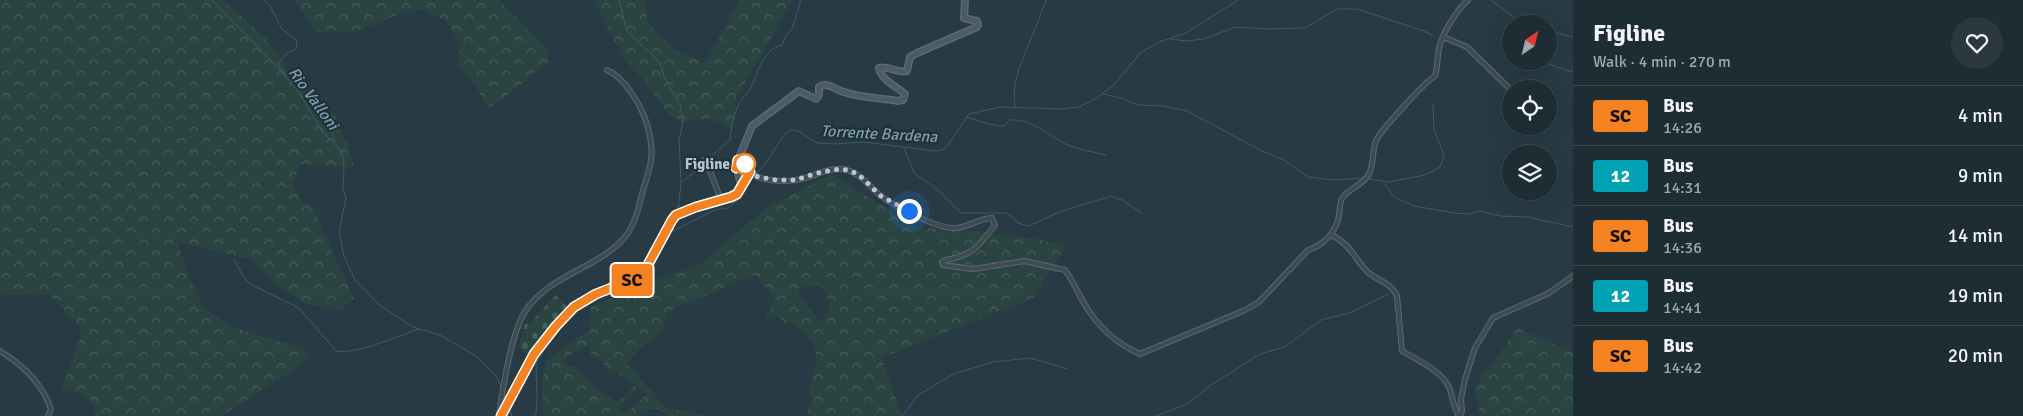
<!DOCTYPE html>
<meta charset="utf-8">
<style>
:root{--surface:#1e2c33;--page:#2b383f;--text:#f1f3f6;--muted:#a1a7ac;--line:#3c484e}
body{margin:0;font-family:Signika,sans-serif;background:var(--page);color:var(--text);height:100vh;display:flex;flex-direction:column;font-size:19px;white-space:nowrap}
*{box-sizing:border-box;margin:0}
p{font-size:16px;color:var(--muted)}
.icon{flex:none;width:28px;height:28px;fill:none;stroke:currentColor;stroke-width:2;stroke-linecap:round;stroke-linejoin:round}
.map{position:relative;flex:1;overflow:hidden}
.details{display:flex;flex-direction:column;background:var(--surface);width:450px}
.details>*{flex:none}
.badge{padding:0 10px;border-radius:4px;font-size:18px;line-height:32px}
.needle{width:32px;rotate:35deg}
.controls{position:absolute;left:1502px;top:15px;display:grid;gap:10px}
.controls a{display:grid;place-items:center;width:55px;height:55px;border-radius:50%;background:var(--surface);box-shadow:0 5px 20px #0002,0 0 0 1px var(--line);font-size:25px}
.you{position:absolute;width:25px;height:25px;margin:-12px;border:4px solid #fff;border-radius:50%;background:#1a73e8;box-shadow:0 0 0 8px #1a73e833}
.map>.badge{position:absolute;translate:-50% -50%;box-shadow:0 0 0 2px #fff}
.round{display:grid;place-items:center;flex:none;width:52px;height:52px;border-radius:26px;background:var(--page)}
.head{display:flex;align-items:center;justify-content:space-between;height:85px;padding:0 20px}
h1{font-size:24px;font-weight:700;line-height:38px}
ul{padding:0;list-style:none}
li{display:flex;align-items:center;gap:15px;height:60px;padding:0 20px;border-top:1px solid var(--line)}
li div{flex:1}
li b{display:block;font-size:19px}
li em{font-style:normal}
li .badge{min-width:55px;font-weight:700;text-align:center}
main{display:flex;flex:1;min-height:0}
.map>svg:first-child{display:block}
.forest{fill:url(#forest-crowns);fill-rule:evenodd}
.cemetery{fill:url(#cemetery-stones)}
.lines{fill:none;stroke-linecap:round;stroke-linejoin:round}
.stream{stroke:#3d5b6a;stroke-width:1}
.street-casing{stroke:#5b6971;stroke-width:6}
.secondary-casing{stroke:#5b6971;stroke-width:8}
.street{stroke:#3d4c53;stroke-width:4}
.secondary{stroke:#4b5c66;stroke-width:5}
.line-casing{stroke:#fff;stroke-width:11}
.line{stroke:#f58220;stroke-width:8}
.walk{stroke:#bac6cd;stroke-width:5;stroke-dasharray:0 9}
.stop-dot{fill:#fff;stroke:#f58220;stroke-width:2.5}
.labels{text-anchor:middle;stroke-width:4.5;stroke-linejoin:round;paint-order:stroke}
.stop-label{font-size:15px;font-weight:bold;fill:#bac6cd;stroke:#213139;text-anchor:end}
.water-label{font-size:16px;font-style:italic;fill:#7c9eae;stroke:#213139}
</style>
<main>
<div class="map">
<svg width="1573" height="416" viewBox="0 0 1573 416">
<defs>
<pattern id="forest-crowns" width="20" height="18" patternUnits="userSpaceOnUse" patternTransform="scale(1.25)"><rect width="20" height="18" fill="#2a4541"/><path d="M2 6a3 3 0 1 1 6 0M12 15a3 3 0 1 1 6 0" fill="none" stroke="#475e5b"/></pattern>
<pattern id="cemetery-stones" width="16" height="16" patternUnits="userSpaceOnUse" patternTransform="scale(1.25)"><rect width="16" height="16" fill="#2a4541"/><path d="M2 7V4a2 2 0 0 1 4 0v3zM10 15v-3a2 2 0 0 1 4 0v3z" fill="#475e5b"/></pattern>
</defs>
<rect width="100%" height="100%" fill="#283b44"/>
<!-- forest -->
<g class="forest">
<polygon points="0,0 223,0 263,36 280,57 287,72 312,89 325,113 330,110 336,116 336,123 348,144 354,167 301,164 292,184 303,204 311,204 354,299 339,310 307,304 282,289 252,260 177,242 190,279 205,310 238,329 304,349 311,358 222,416 94,416 95,410 89,399 71,390 60,393 79,342 81,328 49,294 0,295"/>
<path d="M295 0H499L547 49 549 62C527 77 512 94 489 108L470 78 458 67 460 45 448 23 425 9 404 12 365 28 351 33 334 31 316 33Z"/>
<polygon points="594,0 645,0 647,22 676,51 705,63 740,0 793,0 737,96 733,130 711,118 683,122 669,115 644,80 625,61"/>
<path d="M831 174 919 228 974 231 1036 239 1066 246 1033 298 881 358 902 416H806L812 399 810 386 816 362V353L813 343 800 329 790 322 787 324 776 315 766 319 765 316 771 308 775 300 756 275 729 284 717 292 678 307 667 314 664 327 626 363 653 392 656 398 663 405 671 409 707 416H669L659 409H652L636 416H544C542 402 540 370 550 358 559 348 578 339 589 331L591 307 632 289 699 265 765 209ZM821 285 830 302 828 313 821 323 799 295 798 290 805 286ZM586 346 590 348 592 356 601 360 608 372H614L636 384 618 402 600 392 575 367 566 366 565 362 567 357ZM638 386 647 394 627 413 618 410Z"/>
<polygon points="1518,328 1573,353 1573,416 1481,416 1474,388"/>
</g>
<!-- cemetery -->
<polygon class="cemetery" points="556,295 569,309 534,351 532,350 531,354 528,355 519,347 525,324 529,324"/>
<g class="lines">
<!-- stream -->
<g class="stream">
<polyline points="212,0 281,71 299,92 321,130 342,152 344,166 343,188 346,197 339,232 344,256 355,280 378,304 413,327 440,335 476,356 497,377 501,387"/>
<polyline points="264,0 270,6 282,29 296,40 297,45 295,50 287,53 278,63 281,70"/>
<polyline points="619,0 627,31 660,63 665,79 680,105 683,122 679,140 681,183 678,211"/>
<polyline points="1491,0 1523,24"/>
<polyline points="1549,31 1573,37"/>
<polyline points="1170,39 1186,41 1204,39 1235,27 1268,29 1305,28 1337,9 1357,9 1424,31 1432,35"/>
<polyline points="1539,61 1573,72"/>
<polyline points="1104,94 1121,98 1138,105 1164,106 1187,111 1262,151 1284,160 1308,177 1334,180 1362,178 1389,182 1425,175 1440,167 1444,155 1434,130 1433,105"/>
<path d="M1015 106C1011 80 1023 60 1032 36 1038 24 1041 12 1046 0"/>
<path d="M967 117C973 120 998 127 1004 126 1006 125 1008 122 1009 120 1032 118 1048 136 1068 145 1081 150 1093 152 1106 155"/>
<polyline points="904,148 914,173 939,191 961,213 1006,213 1011,216 1018,223 1029,226 1059,212 1111,196 1122,200 1142,213"/>
<path d="M706 161 730 140C731 127 734 110 742 99 745 95 749 92 751 87 759 71 762 50 782 45L786 36 792 29 801 0"/>
<polyline points="682,182 704,164"/>
<polyline points="1384,183 1394,197 1414,206 1454,213 1470,214 1480,211 1501,216 1527,217 1573,227"/>
<polyline points="669,231 677,217"/>
<polyline points="667,234 715,210 728,208 738,200 747,184 765,164 784,135 791,130 798,131 817,143 834,144 864,142 934,151 942,150 948,145 969,114 1000,107 1061,109 1079,107 1097,98 1115,84 1140,53 1159,42 1186,33 1238,0"/>
<path d="M234 260 243 276 250 284 299 308 336 351C355 355 399 336 419 329"/>
<polyline points="503,390 507,401"/>
<polyline points="509,407 512,416"/>
<polyline points="534,416 536,413 537,401 536,364 551,337 574,312 590,302 640,279 649,271 660,246"/>
<polyline points="903,416 917,396 953,374 993,362 1030,358 1068,369"/>
<polyline points="1156,416 1187,404 1211,385 1260,354 1285,347 1321,320 1349,313 1389,294"/>
</g>
<!-- street casing -->
<g class="street-casing">
<g id="street">
<polyline points="1443,37 1467,47 1511,90"/>
<polyline points="704,160 710,171 721,200"/>
<path d="M738 160C746 165 751 175 758 177 768 181 785 182 796 180 813 178 829 165 847 170 861 174 869 186 880 195 895 207 937 229 956 228 969 227 980 218 992 218L995 225C979 246 972 256 945 260L942 262 943 265 973 269 1024 261 1065 270C1074 282 1079 296 1087 308 1100 329 1118 344 1140 354L1243 311 1259 302 1308 250C1324 245 1336 232 1339 216 1340 209 1339 202 1343 197 1350 188 1363 185 1369 174 1374 164 1372 151 1376 141 1379 132 1425 82 1435 76 1438 66 1437 55 1440 44 1445 29 1457 10 1468 0"/>
<polyline points="741,185 750,172"/>
<path d="M1332 235C1353 246 1355 261 1370 274 1380 281 1392 284 1397 296L1402 351C1417 360 1441 370 1449 387 1453 397 1453 407 1459 416"/>
<path d="M0 351C23 365 42 383 51 409L48 416"/>
<path d="M499 416C502 390 512 330 526 310 551 273 604 267 628 233 637 219 639 205 643 190 652 162 655 153 647 124 641 105 625 78 607 70"/>
<polyline points="1460,416 1462,411 1461,399 1465,379 1475,348 1493,318 1549,293 1573,276"/>
</g>
</g>
<!-- secondary casing -->
<g class="secondary-casing">
<path id="secondary" d="M501 416 529 361 556 326 574 307 596 294 634 279 644 272 672 219 676 215 703 205 731 197 737 194 741 185 736 165 752 126 799 91 816 99 819 95V87C826 81 836 90 844 92 861 98 881 98 898 101L903 100 905 94C897 87 880 79 879 68 888 65 898 74 907 71L910 57 917 53 977 27 978 25 977 21 964 18 965 0"/>
</g>
<!-- street -->
<use href="#street" class="street"/>
<!-- secondary -->
<use href="#secondary" class="secondary"/>
</g>
<g class="lines">
<!-- line casing -->
<g class="line-casing">
<polyline id="line" points="501,416 534,354 556,326 574,307 596,294 634,279 644,272 672,220 676,215 696,207 731,197 737,194 750,172 747,165 738,160 736,168"/>
</g>
<!-- line -->
<use href="#line" class="line"/>
<!-- walk -->
<polyline class="walk" points="745,164 750,172 758,177 776,180 795,180 817,173 839,169 847,170 858,174 881,196 909,211"/>
</g>
<!-- markers -->
<circle class="stop-dot" cx="745" cy="164" r="10"/>
<g class="labels">
<!-- stop labels -->
<g class="stop-label">
<text x="730" y="169">Figline</text>
</g>
<!-- water labels -->
<g class="water-label">
<text transform="translate(314 98) rotate(54)" y="6">Rio Valloni</text>
<text transform="translate(879 133) rotate(3)" y="6">Torrente Bardena</text>
</g>
</g>
</svg>
<div class="controls">
<a><svg class="needle" viewBox="-14 -14 28 28"><path d="M0-13l5 13h-10z" fill="#e53935"/><path d="M0 13l5-13h-10z" fill="#a1a7ac"/></svg></a>
<a><svg class="icon" aria-label="locate" viewBox="0 0 24 24"><circle cx="12" cy="12" r="6"/><path d="M12 2v4M12 18v4M2 12h4M18 12h4"/></svg></a>
<a><svg class="icon" aria-label="layers" viewBox="0 0 24 24"><path d="M12 4l9 5-9 5-9-5zM3 14l9 5 9-5"/></svg></a>
</div>
<div class="you" style="left:909px;top:211px"></div>
<b class="badge" style="left:632px;top:280px;background:#f58220;color:#111">SC</b>
</div>
<section class="details">
<div class="head"><div><h1>Figline</h1><p>Walk · 4 min · 270 m</p></div><a class="round"><svg class="icon" aria-label="heart" viewBox="0 0 24 24"><path d="M12 20l-8-8c-3-5 5-10 8-4 3-6 11-1 8 4z"/></svg></a></div>
<ul>
<li><span class="badge" style="background:#f58220;color:#111">SC</span><div><b>Bus</b><p>14:26</p></div><em>4 min</em></li>
<li><span class="badge" style="background:#00a3b4;color:#fff">12</span><div><b>Bus</b><p>14:31</p></div><em>9 min</em></li>
<li><span class="badge" style="background:#f58220;color:#111">SC</span><div><b>Bus</b><p>14:36</p></div><em>14 min</em></li>
<li><span class="badge" style="background:#00a3b4;color:#fff">12</span><div><b>Bus</b><p>14:41</p></div><em>19 min</em></li>
<li><span class="badge" style="background:#f58220;color:#111">SC</span><div><b>Bus</b><p>14:42</p></div><em>20 min</em></li>
</ul>
</section>
</main>
